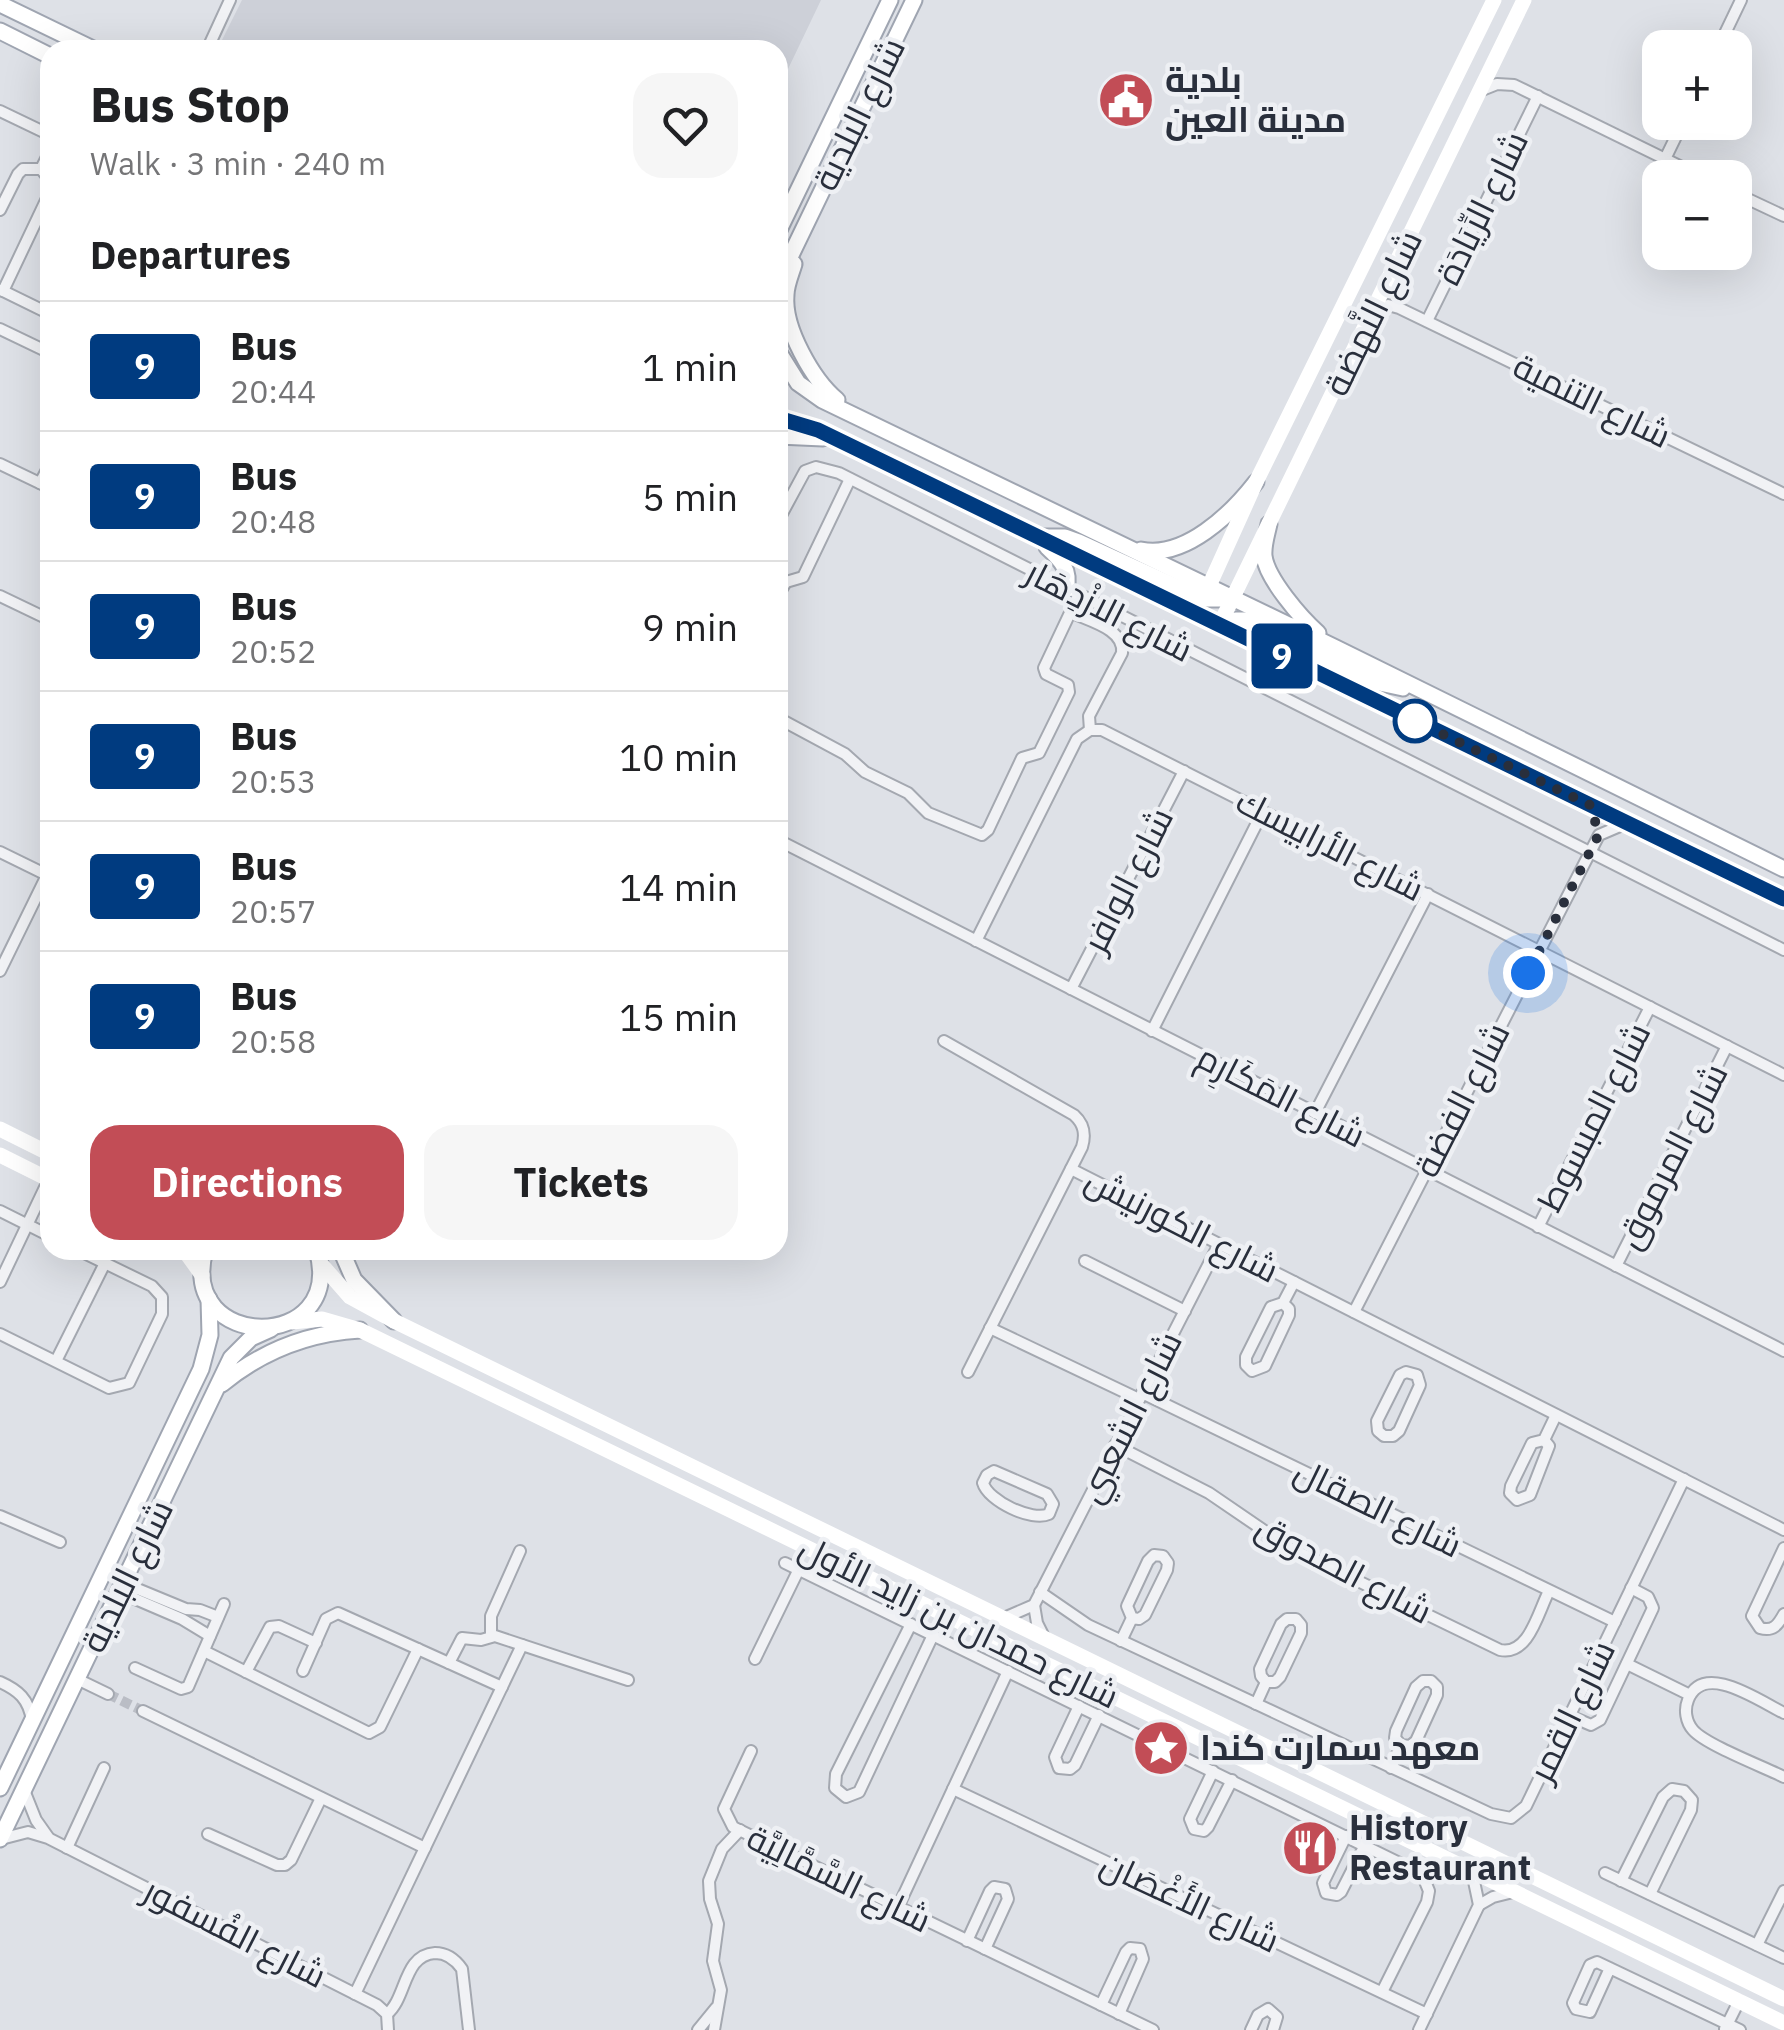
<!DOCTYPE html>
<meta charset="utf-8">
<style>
:root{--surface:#fff;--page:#f6f6f6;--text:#202124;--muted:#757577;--line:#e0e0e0;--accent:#c24d56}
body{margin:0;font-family:"IBM Plex Sans",Cairo,sans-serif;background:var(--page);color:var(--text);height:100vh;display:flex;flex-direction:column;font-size:38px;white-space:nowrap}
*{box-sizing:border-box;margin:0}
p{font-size:32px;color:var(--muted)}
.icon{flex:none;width:55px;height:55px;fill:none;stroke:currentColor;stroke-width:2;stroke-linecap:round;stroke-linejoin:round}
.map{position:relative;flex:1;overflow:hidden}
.sheet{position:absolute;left:40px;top:40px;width:748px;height:1220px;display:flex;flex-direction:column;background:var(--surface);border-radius:30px;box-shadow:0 10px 40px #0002}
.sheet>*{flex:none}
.badge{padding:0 20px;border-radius:8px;font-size:35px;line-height:65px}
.buttons{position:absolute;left:1642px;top:30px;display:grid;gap:20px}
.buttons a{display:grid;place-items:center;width:110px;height:110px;border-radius:20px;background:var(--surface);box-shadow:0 10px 40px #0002;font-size:50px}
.you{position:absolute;width:50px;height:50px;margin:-25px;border:8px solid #fff;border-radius:50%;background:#1a73e8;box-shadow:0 0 0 15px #1a73e833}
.map>.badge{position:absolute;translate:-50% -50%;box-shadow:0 0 0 5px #fff}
h2{padding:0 50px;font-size:38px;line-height:90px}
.round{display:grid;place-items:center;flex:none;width:105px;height:105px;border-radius:30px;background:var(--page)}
.overview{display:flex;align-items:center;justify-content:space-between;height:170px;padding:0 50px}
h1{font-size:48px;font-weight:700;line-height:75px}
.primary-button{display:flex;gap:20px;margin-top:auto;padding:20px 50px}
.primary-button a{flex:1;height:115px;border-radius:30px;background:var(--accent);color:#fff;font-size:40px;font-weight:700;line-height:115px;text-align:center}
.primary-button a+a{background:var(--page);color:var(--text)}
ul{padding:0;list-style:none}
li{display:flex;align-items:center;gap:30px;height:130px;padding:0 50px;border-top:2px solid var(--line)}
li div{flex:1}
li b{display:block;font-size:38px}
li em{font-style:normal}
li .badge{min-width:110px;font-weight:700;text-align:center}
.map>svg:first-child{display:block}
.built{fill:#cdd0d8}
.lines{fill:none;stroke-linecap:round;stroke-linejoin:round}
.street-tunnel{stroke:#babdc5;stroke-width:10;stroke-dasharray:10 5;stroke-linecap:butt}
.street-casing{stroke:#a4a8b0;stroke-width:14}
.primary-casing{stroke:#9fa5b1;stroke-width:19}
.street{stroke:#f1f2f5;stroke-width:10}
.secondary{stroke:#fff;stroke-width:15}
.primary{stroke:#fff;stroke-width:15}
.line-casing{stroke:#fff;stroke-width:22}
.line{stroke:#003b80;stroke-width:15}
.walk{stroke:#292f3c;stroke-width:10;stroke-dasharray:0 18}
.stop-dot{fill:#fff;stroke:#003b80;stroke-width:5}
.labels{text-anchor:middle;stroke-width:9;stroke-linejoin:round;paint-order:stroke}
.poi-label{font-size:35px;font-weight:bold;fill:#292f3c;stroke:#eef0f4;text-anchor:start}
.street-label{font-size:35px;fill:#292f3c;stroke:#eef0f4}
</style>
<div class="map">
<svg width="1784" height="2030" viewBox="0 0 1784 2030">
<rect width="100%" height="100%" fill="#dee1e7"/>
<!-- built -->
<polygon class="built" points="242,0 821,0 778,90 778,50 217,50"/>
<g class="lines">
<!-- street-tunnel -->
<polyline class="street-tunnel" points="108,1694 143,1711"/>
<!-- street casing -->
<g class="street-casing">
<g id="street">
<polyline points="1718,48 1741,0"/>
<polyline points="207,50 230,0"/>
<polyline points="1482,90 1497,84 1514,85 1704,178"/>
<polyline points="0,111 50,135"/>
<polyline points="1665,159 1683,122"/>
<polyline points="41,169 50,151"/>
<polyline points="1735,193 1784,216"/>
<polyline points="0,210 18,174 23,169 41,169 50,180"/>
<polyline points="1,290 50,314"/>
<polyline points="3,291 50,192"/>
<polyline points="1376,308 1388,305 1399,308 1784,494"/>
<polyline points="1427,321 1538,96"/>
<polyline points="0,329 50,353"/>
<polyline points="0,464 50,488"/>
<polyline points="40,483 50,464"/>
<polyline points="778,521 805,471 816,467 839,473 1784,950"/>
<polyline points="778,595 786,582 803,577 850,479"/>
<polyline points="0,596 50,620"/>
<path d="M1070 612C1089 621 1125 629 1122 653L1089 716 1090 730"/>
<polyline points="778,718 845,754 865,772 908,793 928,813 982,835 988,830 1022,758 1039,753 1069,692 1068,685 1046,674 1044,668 1078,596"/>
<polyline points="778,840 1784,1351"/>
<polyline points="0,852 49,876"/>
<polyline points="976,941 1077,739 1090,730 1102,730 1784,1075"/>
<polyline points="0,971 50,869"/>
<polyline points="1071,989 1184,771"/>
<polyline points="1152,1031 1263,811"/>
<path d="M944 1041 1074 1115C1084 1124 1086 1134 1082 1147L968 1372"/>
<polyline points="1315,1113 1428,894"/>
<polyline points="1071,1169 1784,1530"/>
<polyline points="0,1211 50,1236"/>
<polyline points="1538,1227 1650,1007"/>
<polyline points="1085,1261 1185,1311"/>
<polyline points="1616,1266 1727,1046"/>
<polyline points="0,1282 49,1179"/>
<polyline points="1283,1303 1289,1309 1289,1315 1265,1366 1252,1371 1246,1365 1246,1357 1271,1307 1283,1303 1294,1282"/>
<polyline points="1354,1312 1599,835 1627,823"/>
<polyline points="990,1328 1139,1399"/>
<polyline points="0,1334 109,1388 129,1383 162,1314 162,1297 152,1286 78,1250"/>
<polyline points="56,1361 105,1263"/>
<polygon points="1406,1372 1417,1375 1420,1385 1399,1431 1393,1436 1384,1436 1378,1431 1377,1421 1400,1375"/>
<polyline points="1142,1393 1615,1622"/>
<polyline points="1544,1440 1549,1446 1530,1495 1517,1500 1510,1493 1511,1486 1532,1443 1544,1440 1556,1415"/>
<path d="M1115 1445 1209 1493 1288 1547 1500 1650C1529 1656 1538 1612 1549 1591"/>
<path d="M994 1471 1047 1494 1053 1504 1049 1514C1032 1522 988 1501 983 1483L987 1475Z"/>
<polyline points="0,1516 60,1542"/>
<path d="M1784 1548 1752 1616 1760 1628C1773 1632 1778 1625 1784 1614"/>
<polyline points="785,1563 1422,1874 1429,1891 1427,1902 1382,1992"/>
<polyline points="123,1583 186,1609 200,1610 218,1617"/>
<polyline points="119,1592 182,1619 210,1636"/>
<polyline points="1040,1592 1088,1625 1491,1814 1511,1818 1526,1806 1684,1479"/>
<polyline points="1034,1605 1037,1623 1044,1637"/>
<polyline points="1004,1618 1034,1605 1219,1244"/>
<polyline points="911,1624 836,1774 835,1788 846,1797 859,1792 933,1635"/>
<polyline points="491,1636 491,1616 520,1551"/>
<polyline points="1121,1641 1132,1618 1127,1606 1148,1561 1154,1555 1163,1556 1168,1563 1167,1570 1145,1615 1139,1619 1132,1618"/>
<polyline points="204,1651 369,1733 380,1727 418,1649"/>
<polyline points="755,1659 799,1569"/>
<polyline points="449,1663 462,1638 481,1640 495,1636 628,1680"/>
<polyline points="1627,1664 1690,1695"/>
<polyline points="135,1668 181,1689 188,1687 224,1604"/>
<polyline points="303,1671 326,1619 338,1613 502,1687"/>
<polyline points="246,1672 270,1627 279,1626 316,1643"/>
<polyline points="77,1679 108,1694"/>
<path d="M0 1682C18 1690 29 1699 32 1721"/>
<polyline points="1256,1704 1266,1682 1261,1676 1260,1669 1281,1624 1287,1619 1296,1619 1301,1625 1301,1633 1280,1677 1275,1682 1266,1682"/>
<polyline points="1079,1706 1055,1757 1059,1768 1070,1769 1075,1765 1099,1715"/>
<polyline points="143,1711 425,1848"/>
<path d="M1784 1713C1761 1702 1703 1660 1688 1700 1684 1710 1686 1722 1693 1730 1706 1745 1764 1767 1784 1777"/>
<polyline points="1570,1716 1591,1725 1600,1720 1653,1608 1648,1597 1631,1588"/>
<polyline points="751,1751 724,1809 733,1827 1153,2030"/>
<polyline points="1391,1768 1401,1745 1395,1738 1396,1731 1416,1687 1423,1681 1431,1681 1437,1687 1437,1695 1416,1741 1410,1746 1401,1745"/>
<polyline points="1213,1771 1190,1819 1194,1829 1204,1831 1208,1827 1232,1780"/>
<polyline points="953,1789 1427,2014"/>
<polyline points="24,1790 36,1820 48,1837"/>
<polyline points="208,1834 277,1865 285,1865 291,1860 321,1798"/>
<polyline points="1346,1836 1323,1883 1326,1893 1337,1895 1341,1892 1365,1845"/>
<polyline points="1,1839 28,1832 48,1838 377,2005 387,2014 388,2030"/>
<polyline points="67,1848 104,1768"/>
<polyline points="1605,1873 1784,1958"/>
<polyline points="1621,1881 1663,1797 1672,1789 1684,1791 1692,1800 1691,1810 1650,1894"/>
<polyline points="1479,1905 1493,1897 1513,1892"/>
<polyline points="898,1907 1008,1671"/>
<polyline points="967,1941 990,1891 994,1887 1005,1889 1008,1899 985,1949"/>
<polyline points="1757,1945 1784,1891"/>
<polyline points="1610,1968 1590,2012 1576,2009 1573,2003 1590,1965 1597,1962 1740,2030"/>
<polyline points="355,1994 522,1645"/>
<polyline points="1101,2005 1126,1952 1130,1948 1140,1949 1143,1959 1119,2014"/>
<path d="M387 2014C407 1998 403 1955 435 1953 447 1953 455 1959 462 1969L469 2030"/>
<polyline points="1725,2029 1739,2001"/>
<polyline points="698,2030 716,2008"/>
<polyline points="714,2030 721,1990 713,1961 718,1924 710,1899 709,1881 722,1849 740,1830"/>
<polyline points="1251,2030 1258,2015 1268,2009 1277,2017 1273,2030"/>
<polyline points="1419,2030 1479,1905 1472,1872"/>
</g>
</g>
<!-- primary casing -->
<g class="primary-casing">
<g id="primary">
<polyline points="0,4 95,50"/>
<polyline points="0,31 50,56"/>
<polyline points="778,232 890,0"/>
<path d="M794 264C791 274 786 285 786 295 783 328 813 380 837 400"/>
<polyline points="778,282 914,0"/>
<polyline points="778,351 798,383 822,400 1336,648 1784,869"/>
<polyline points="778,418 817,430 1784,899"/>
<polyline points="778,436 823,438"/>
<path d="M1269 524C1267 534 1263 545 1264 556 1267 579 1301 618 1318 633"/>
<polyline points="1041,537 1065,537 1079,542 1203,599 1233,599"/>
<path d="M1047 547C1061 560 1071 570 1066 590"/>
<path d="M1141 550C1185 559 1231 514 1256 482"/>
<polyline points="1236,634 1234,624 1236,620 1245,620 1375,682 1403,688"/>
<path d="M205 1250C177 1353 347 1353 317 1250"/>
<polyline points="341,1250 354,1280 394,1321"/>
<path d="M222 1384C262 1351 308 1333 360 1330"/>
<polyline points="0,1788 201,1369 210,1335 209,1299"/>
<polyline points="0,1839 231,1358 251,1338 271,1329"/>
</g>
</g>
<!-- street -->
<use href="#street" class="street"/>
<!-- secondary -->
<g class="secondary">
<polyline points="1205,595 1256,482 1494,0"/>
<polyline points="1219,626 1524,0"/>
<polyline points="0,1129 50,1154"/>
<polyline points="0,1155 50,1180"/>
<polyline points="184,1250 202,1275"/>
<polyline points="321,1264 350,1297 394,1321 1784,1999"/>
<polyline points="292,1322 322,1319 360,1330 1784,2023"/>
</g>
<!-- primary -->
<use href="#primary" class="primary"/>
</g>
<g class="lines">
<!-- line casing -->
<g class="line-casing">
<polyline id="line" points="778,418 818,430 1784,899"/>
</g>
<!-- line -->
<use href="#line" class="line"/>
<!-- walk -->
<polyline class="walk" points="1415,721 1413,720 1590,805 1599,834 1528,973"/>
</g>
<!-- icons -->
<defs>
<g id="civic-disc" transform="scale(2.875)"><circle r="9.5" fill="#c24d56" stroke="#eef0f4"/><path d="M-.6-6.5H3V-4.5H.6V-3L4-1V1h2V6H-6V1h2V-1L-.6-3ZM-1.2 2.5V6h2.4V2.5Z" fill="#fff"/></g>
<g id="sight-disc" transform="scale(2.875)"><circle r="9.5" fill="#c24d56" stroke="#eef0f4"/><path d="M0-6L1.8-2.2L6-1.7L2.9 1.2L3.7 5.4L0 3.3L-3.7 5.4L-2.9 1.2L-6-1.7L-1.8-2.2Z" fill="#fff"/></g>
<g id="restaurant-disc" transform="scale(2.875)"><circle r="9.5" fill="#c24d56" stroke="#eef0f4"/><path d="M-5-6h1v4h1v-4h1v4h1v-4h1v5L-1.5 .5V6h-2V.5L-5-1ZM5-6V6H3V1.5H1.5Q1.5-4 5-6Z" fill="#fff"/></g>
</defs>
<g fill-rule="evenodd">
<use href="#civic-disc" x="1126" y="100"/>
<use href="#sight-disc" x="1161" y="1748"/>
<use href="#restaurant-disc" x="1310" y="1848"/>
</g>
<!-- markers -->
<circle class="stop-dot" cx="1415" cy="721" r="20"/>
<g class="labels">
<!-- poi labels -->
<g class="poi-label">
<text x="1165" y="92">بلدية<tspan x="1165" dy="40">مدينة العين</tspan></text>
<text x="1200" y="1760">معهد سمارت كندا</text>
<text x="1349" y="1840">History<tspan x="1349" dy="40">Restaurant</tspan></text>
</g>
<!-- street labels -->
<g class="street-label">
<text transform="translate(859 114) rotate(-64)" y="12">شارع البلدية</text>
<text transform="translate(1482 208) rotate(-64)" y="12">شارع الرِّيَادَة</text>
<text transform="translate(1373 313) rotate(-64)" y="12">شارع النَّهضة</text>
<text transform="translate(1592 401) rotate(26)" y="12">شارع التنمية</text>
<text transform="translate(1109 611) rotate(27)" y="12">شارع الازْدِهَار</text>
<text transform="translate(1330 845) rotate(27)" y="12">شارع الأرابيسك</text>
<text transform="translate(1128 880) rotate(-63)" y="12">شارع الوافر</text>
<text transform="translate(1281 1096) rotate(27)" y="12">شارع المَكَارِم</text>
<text transform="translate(1462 1100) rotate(-63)" y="12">شارع الفضة</text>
<text transform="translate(1594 1117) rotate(-63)" y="12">شارع المبسوط</text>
<text transform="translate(1672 1156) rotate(-63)" y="12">شارع المرموق</text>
<text transform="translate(1182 1225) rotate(27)" y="12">شارع الكورنيش</text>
<text transform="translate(1130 1417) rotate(-63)" y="12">شارع الشعبي</text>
<text transform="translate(1378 1508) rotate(26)" y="12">شارع الصقال</text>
<text transform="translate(1344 1569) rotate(28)" y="12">شارع الصدوق</text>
<text transform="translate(127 1576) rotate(-64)" y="12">شارع البلدية</text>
<text transform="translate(959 1622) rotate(26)" y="12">شارع حمدان بن زايد الأول</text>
<text transform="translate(1572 1711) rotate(-64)" y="12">شارع القمر</text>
<text transform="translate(839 1879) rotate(26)" y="12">شارع السَّمَّالِيَّة</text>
<text transform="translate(1190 1902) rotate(25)" y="12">شارع الأَغْصَان</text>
<text transform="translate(235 1933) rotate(27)" y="12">شارع الفُسفور</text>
</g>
</g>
</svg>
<div class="buttons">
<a>+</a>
<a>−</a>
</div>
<div class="you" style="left:1528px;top:973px"></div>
<b class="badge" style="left:1282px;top:656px;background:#003b80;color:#fff">9</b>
<section class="sheet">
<div class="overview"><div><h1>Bus Stop</h1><p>Walk · 3 min · 240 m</p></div><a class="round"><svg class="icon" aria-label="heart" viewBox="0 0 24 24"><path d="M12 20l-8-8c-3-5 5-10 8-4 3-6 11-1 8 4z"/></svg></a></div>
<h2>Departures</h2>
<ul>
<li><span class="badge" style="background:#003b80;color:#fff">9</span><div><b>Bus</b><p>20:44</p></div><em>1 min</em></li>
<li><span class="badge" style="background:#003b80;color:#fff">9</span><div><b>Bus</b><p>20:48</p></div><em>5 min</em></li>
<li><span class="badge" style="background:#003b80;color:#fff">9</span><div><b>Bus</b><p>20:52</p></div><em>9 min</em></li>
<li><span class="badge" style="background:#003b80;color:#fff">9</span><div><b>Bus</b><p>20:53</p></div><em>10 min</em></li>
<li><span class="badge" style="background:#003b80;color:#fff">9</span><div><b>Bus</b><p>20:57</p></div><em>14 min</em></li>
<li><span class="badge" style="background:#003b80;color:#fff">9</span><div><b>Bus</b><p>20:58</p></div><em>15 min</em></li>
</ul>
<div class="primary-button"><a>Directions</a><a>Tickets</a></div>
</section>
</div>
